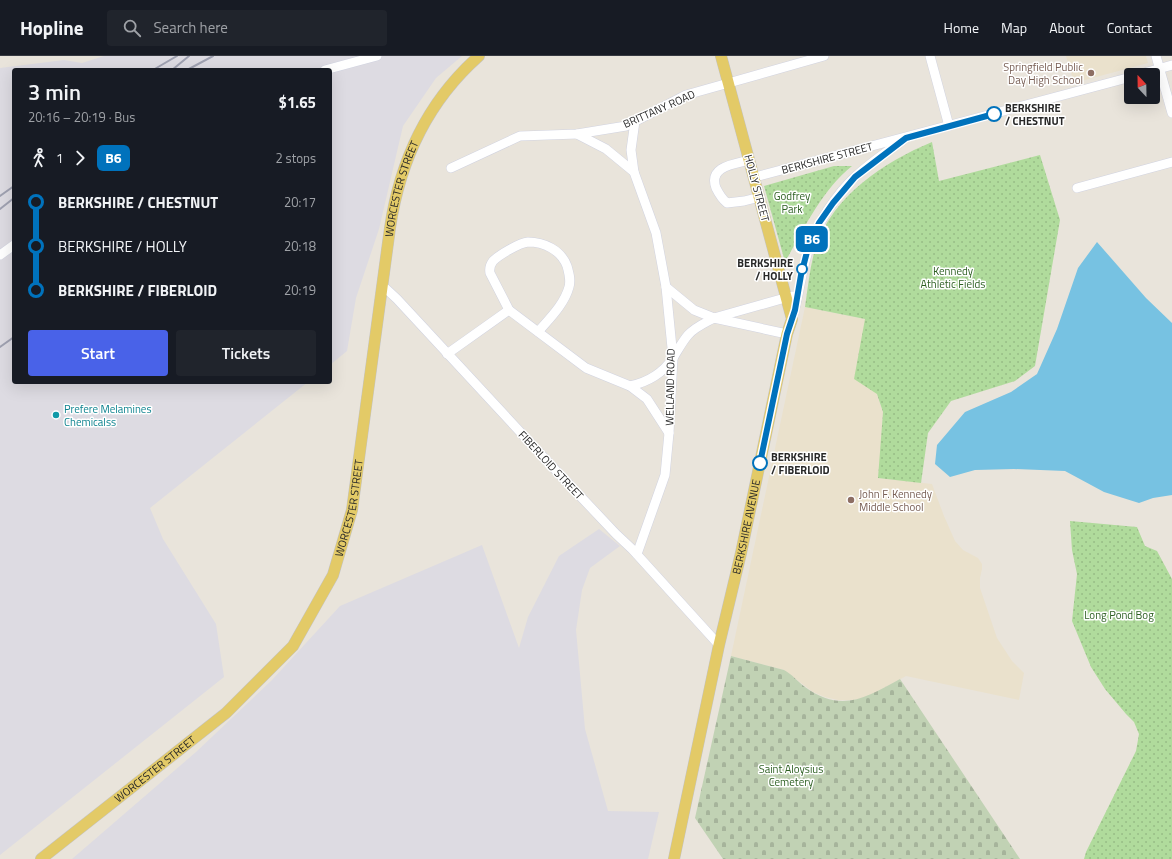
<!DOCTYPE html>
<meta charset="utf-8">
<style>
:root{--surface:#171b24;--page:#20242c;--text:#f1f3f6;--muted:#9ea1a6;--line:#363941;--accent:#4962e8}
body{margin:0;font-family:"Titillium Web",sans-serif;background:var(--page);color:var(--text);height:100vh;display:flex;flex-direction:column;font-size:15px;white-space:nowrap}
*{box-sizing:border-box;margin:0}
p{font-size:13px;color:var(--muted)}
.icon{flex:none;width:22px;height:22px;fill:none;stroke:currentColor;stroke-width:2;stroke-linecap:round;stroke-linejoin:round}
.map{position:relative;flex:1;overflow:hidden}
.side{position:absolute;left:12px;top:12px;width:320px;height:316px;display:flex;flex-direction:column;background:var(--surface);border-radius:4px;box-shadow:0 4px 16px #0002}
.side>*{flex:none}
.badge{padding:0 8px;border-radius:6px;font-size:14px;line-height:26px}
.needle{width:26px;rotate:338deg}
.controls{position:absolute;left:1124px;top:12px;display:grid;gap:8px}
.controls a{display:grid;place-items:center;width:36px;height:36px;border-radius:4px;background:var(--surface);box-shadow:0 4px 16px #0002;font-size:20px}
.map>.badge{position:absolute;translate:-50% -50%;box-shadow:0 0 0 2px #fff}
.legs{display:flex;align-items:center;gap:6px;height:44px;padding:0 16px;font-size:13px}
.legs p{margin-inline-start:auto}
.summary{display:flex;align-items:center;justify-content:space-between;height:68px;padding:0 16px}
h1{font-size:22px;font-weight:600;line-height:30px}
.action{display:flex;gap:8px;margin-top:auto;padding:8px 16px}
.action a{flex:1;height:46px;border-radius:4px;background:var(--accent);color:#fff;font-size:16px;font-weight:600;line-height:46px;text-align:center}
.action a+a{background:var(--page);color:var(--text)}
ul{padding:0 16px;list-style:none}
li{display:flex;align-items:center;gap:14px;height:44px;font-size:15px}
li i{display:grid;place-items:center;width:6px;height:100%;margin:0 5px;background:currentColor}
li i::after{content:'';width:10px;height:10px;margin:-5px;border:3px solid;border-radius:50%;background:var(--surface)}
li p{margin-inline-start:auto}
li:first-child i{background:linear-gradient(#0000 50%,currentColor 0)}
li:last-child i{background:linear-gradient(currentColor 50%,#0000 0)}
header{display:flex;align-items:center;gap:24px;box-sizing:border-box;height:56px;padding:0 20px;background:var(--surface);border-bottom:1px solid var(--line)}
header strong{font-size:19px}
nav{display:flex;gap:22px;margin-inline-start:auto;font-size:14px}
.search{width:280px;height:36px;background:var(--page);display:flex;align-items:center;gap:10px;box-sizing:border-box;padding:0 14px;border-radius:4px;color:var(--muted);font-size:15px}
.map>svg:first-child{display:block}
.industrial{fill:#dddbe2}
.education{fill:#eae1cc}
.cemetery{fill:url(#cemetery-stones)}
.park{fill:url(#park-dots)}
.water{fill:#77c2e2}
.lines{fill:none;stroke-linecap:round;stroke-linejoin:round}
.minor-casing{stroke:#d1d3e0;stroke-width:10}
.major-casing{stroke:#c3c3c3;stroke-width:12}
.minor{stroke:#fff;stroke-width:9}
.major{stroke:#e3ca67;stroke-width:11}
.rail{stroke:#9fa1b1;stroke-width:2}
.line-1-casing{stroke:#fff;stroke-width:9}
.line-1{stroke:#0072bc;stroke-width:6}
.education-dot{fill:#8d6e63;stroke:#fff;stroke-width:1.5}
.stop-1-dot{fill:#fff;stroke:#0072bc;stroke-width:2}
.culture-dot{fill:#0f9aa8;stroke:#fff;stroke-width:1.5}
.labels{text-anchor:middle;stroke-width:3;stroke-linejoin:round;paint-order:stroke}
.education-label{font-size:11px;fill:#785e54;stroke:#fff;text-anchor:end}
.stop-label{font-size:11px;font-weight:bold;fill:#282828;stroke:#fff;text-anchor:start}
.street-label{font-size:11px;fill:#282828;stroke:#fff}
.park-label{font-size:11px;fill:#2b5e20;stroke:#fff}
.culture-label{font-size:11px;fill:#0d838f;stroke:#fff;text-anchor:start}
</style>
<header>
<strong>Hopline</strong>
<div class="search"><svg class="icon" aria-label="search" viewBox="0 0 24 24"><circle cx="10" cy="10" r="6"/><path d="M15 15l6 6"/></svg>Search here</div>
<nav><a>Home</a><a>Map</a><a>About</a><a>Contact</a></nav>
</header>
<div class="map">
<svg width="1172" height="803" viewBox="0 0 1172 803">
<defs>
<pattern id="cemetery-stones" width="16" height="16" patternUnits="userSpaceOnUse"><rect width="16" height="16" fill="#c1d2b4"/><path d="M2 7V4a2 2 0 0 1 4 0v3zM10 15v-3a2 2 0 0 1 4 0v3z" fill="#a6b49b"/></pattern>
<pattern id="park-dots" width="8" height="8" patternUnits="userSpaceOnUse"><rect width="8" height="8" fill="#b0db9c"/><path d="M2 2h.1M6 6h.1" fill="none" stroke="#97bc86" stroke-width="1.8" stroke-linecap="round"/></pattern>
</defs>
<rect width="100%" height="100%" fill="#e9e4db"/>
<!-- industrial -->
<g class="industrial">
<polygon points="104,0 462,0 436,22 403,70 379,173 356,242 347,295 330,309 330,14 14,14 14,326 308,326 150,452 163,483 216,568 224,621 0,799 0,12 64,4 82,7"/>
<polygon points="599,473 620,490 590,512 582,534 576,574 585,673 608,755 659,756 648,803 72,803 196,696 272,624 340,550 482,489 519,592 528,561 559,500"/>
</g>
<!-- education -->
<g class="education">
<polygon points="1066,0 1146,0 1148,7 1074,27"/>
<polygon points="805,251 865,263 877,338 883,356 879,422 932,428 944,460 955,485 963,494 978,502 982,508 982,513 980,522 980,532 997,582 1012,605 1024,617 1019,644 906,620 870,640 854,644 838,644 825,641 813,636 784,614 731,600"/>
</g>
<!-- cemetery -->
<path class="cemetery" d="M731 600 784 614C792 618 798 626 805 631 841 657 866 642 900 623L1020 803H723L695 762Z"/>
<!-- park -->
<g class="park">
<path d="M932 86 939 125 1040 99 1060 164 1035 310 1015 325 951 345 928 377 921 427 878 422 883 356 877 338 854 323 865 263 805 251C808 231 810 209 816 190 834 139 884 106 932 86Z"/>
<path d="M834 110H852C821 135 804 173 785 206L764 130Z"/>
<polygon points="1070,465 1137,471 1145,490 1157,495 1172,523 1172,803 1084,803 1086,796 1136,695 1139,678 1134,666 1126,658 1105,633 1091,611 1072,565 1077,518 1072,494"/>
</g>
<!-- water -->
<polygon class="water" points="1097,186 1146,242 1172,267 1172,439 1153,442 1139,447 1104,436 1065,415 1014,413 975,414 950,421 935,408 937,389 965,356 1011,336 1037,318 1057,273 1078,212"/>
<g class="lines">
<!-- minor casing -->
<g class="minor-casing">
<g id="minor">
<polyline points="930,0 949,70"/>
<polyline points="1156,0 1172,57"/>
<polyline points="325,14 377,0"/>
<polyline points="1137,19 1172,9"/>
<polyline points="577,78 606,93 634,116 656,177 666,231 673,302 669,377 665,419 637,498"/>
<path d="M750 104C735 108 708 110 716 132 719 138 722 143 727 147L744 145 760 141"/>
<polyline points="451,112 520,80 577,78 626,70 686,39 824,0"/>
<polyline points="634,116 631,94 635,65"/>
<polyline points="755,121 1131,21"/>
<polyline points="1077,132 1172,106"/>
<polyline points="0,199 14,189"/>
<polyline points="383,230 397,243 548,406 616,478 632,493 719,589"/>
<polyline points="666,231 694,254 714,262 792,240"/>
<path d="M792 263C799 241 801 217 808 195 815 170 837 137 856 120 870 107 886 96 902 85"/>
<path d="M538 276C549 263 564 249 569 231 571 224 569 217 567 210 561 194 544 186 528 186 519 187 499 199 493 205 490 209 489 212 490 217L509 254 586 312 630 330 647 343 669 377"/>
<polyline points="447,298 509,254"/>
<path d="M630 330C648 326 663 317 673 302 678 294 682 286 688 279 695 271 705 267 714 262L787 278"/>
</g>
</g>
<!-- major casing -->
<g class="major-casing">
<g id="major">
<path id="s1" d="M41 803 226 657 293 590 333 519 352 454 390 172C400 104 427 46 479 0"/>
<path id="s2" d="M674 803 719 589 741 497 787 278 792 263 721 0"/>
</g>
</g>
<!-- minor -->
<use href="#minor" class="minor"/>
<!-- major -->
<use href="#major" class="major"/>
<!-- rail -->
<g class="rail">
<polyline points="153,14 177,0"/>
<polyline points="172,14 189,0"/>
<polyline points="187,14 213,0"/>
<polyline points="0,140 14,130"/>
<polyline points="0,153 14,142"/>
<polyline points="0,291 14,281"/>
</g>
</g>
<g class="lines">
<!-- line-1 casing -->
<g class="line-1-casing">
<polyline id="line-1" points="760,407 787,278 795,254 801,219 808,192 819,167 833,147 855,121 906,82 994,58"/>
</g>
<!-- line-1 -->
<use href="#line-1" class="line-1"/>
</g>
<!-- markers -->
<g class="education-dot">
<circle cx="1091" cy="17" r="4"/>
<circle cx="851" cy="444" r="4"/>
</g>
<g class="stop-1-dot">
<circle cx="994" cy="58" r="7"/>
<circle cx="802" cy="213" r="5"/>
<circle cx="760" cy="407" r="7"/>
</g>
<circle class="culture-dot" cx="56" cy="359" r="4"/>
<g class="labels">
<!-- education labels -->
<g class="education-label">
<text x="1083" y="15">Springfield Public<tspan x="1083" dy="13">Day High School</tspan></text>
<text x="859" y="442" text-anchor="start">John F. Kennedy<tspan x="859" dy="13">Middle School</tspan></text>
</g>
<!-- stop labels -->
<g class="stop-label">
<text x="1005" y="56">BERKSHIRE<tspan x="1005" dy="13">/ CHESTNUT</tspan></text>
<text x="793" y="211" text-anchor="end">BERKSHIRE<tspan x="793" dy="13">/ HOLLY</tspan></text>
<text x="771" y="405">BERKSHIRE<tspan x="771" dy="13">/ FIBERLOID</tspan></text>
</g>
<!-- street labels -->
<g class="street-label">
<text transform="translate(659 53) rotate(-24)" y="4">BRITTANY ROAD</text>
<text transform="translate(827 102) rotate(-15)" y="4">BERKSHIRE STREET</text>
<text transform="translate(757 132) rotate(75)" y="4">HOLLY STREET</text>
<text dy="4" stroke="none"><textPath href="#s1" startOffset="805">WORCESTER STREET</textPath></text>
<text transform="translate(670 331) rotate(-89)" y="4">WELLAND ROAD</text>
<text transform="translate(551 409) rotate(47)" y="4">FIBERLOID STREET</text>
<text dy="4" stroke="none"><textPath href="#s1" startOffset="481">WORCESTER STREET</textPath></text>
<text dy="4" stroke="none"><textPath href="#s2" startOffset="340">BERKSHIRE AVENUE</textPath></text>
<text dy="4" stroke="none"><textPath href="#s1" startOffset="145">WORCESTER STREET</textPath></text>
</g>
<!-- park labels -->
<g class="park-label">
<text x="792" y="144">Godfrey<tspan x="792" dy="13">Park</tspan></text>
<text x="953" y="219">Kennedy<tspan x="953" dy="13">Athletic Fields</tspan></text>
<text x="1119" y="563">Long Pond Bog</text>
<text x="791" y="717">Saint Aloysius<tspan x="791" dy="13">Cemetery</tspan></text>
</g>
<!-- culture labels -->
<g class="culture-label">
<text x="64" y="357">Prefere Melamines<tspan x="64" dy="13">Chemicalss</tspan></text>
</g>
</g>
</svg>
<div class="controls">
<a><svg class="needle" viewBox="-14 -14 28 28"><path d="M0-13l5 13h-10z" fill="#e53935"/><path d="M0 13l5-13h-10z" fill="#9ea1a6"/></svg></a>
</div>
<b class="badge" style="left:812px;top:183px;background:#0072bc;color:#fff">B6</b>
<section class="side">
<div class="summary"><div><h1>3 min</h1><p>20:16 – 20:19 · Bus</p></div><b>$1.65</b></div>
<div class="legs"><svg class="icon" aria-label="walk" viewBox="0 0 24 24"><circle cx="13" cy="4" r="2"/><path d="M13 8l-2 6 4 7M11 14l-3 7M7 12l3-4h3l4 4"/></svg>1<svg class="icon" aria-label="forward" viewBox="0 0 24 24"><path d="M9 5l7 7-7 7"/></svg><b class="badge" style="background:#0072bc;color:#fff">B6</b><p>2 stops</p></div>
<ul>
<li><i style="color:#0072bc"></i><b>BERKSHIRE / CHESTNUT</b><p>20:17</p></li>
<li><i style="color:#0072bc"></i><span>BERKSHIRE / HOLLY</span><p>20:18</p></li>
<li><i style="color:#0072bc"></i><b>BERKSHIRE / FIBERLOID</b><p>20:19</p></li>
</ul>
<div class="action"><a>Start</a><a>Tickets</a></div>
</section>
</div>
